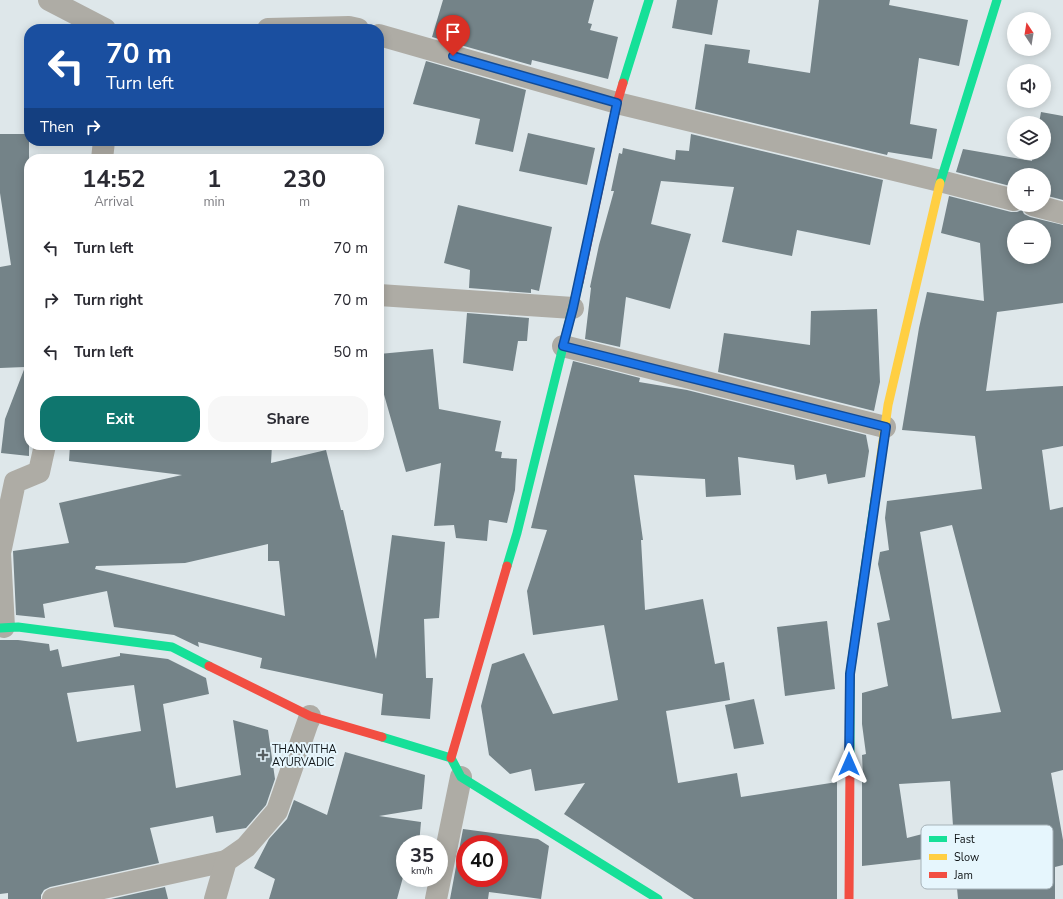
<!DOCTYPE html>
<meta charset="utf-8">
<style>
body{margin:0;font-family:"Nunito Sans",sans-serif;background:#f7f7f7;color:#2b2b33;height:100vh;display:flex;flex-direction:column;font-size:15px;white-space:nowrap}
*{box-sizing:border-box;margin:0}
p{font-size:13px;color:#7c7c81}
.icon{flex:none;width:22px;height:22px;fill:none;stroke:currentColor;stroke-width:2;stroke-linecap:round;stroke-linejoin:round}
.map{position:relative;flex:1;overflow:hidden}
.drawer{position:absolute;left:24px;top:154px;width:360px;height:296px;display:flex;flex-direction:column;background:#fff;border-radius:16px;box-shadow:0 2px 10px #0003}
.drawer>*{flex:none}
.hud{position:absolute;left:24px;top:24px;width:360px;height:122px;border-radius:16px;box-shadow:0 2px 10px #0003;background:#1a4fa0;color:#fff;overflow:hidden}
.needle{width:26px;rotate:348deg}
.tools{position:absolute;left:1007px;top:12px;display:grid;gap:8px}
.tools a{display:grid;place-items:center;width:44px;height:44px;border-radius:50%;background:#fff;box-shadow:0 2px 10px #0003;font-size:20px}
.speed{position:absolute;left:396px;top:835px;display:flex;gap:8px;font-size:20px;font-weight:700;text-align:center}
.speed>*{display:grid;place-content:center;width:52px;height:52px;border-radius:50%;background:#fff;box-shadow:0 2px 10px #0003;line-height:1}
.speed small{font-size:10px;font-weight:400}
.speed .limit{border:6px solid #d22;background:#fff;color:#111}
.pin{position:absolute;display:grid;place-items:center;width:34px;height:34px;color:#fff;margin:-41px -17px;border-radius:50% 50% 50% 0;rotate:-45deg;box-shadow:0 0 4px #0007}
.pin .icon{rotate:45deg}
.me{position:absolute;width:44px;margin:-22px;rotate:0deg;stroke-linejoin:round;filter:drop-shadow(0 0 3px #0008)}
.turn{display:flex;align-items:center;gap:14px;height:84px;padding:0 16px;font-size:18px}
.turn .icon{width:52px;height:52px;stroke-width:2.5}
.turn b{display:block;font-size:28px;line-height:34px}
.then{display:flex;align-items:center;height:38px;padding:0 16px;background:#0003;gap:8px;font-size:15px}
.eta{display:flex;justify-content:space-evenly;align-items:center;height:68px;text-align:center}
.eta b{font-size:24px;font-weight:700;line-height:28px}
.cta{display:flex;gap:8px;margin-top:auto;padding:8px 16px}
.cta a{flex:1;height:46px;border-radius:16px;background:#0f766e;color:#fff;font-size:16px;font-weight:700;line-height:46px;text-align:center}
.cta a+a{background:#f7f7f7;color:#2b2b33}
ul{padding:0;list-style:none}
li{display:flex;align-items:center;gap:12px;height:52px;padding:0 16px}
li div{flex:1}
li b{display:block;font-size:15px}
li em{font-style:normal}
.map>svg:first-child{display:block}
.building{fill:#748388;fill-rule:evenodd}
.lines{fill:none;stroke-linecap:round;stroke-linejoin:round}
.street{stroke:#aeaca5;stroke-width:22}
.fast{stroke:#16e098;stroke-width:9}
.slow{stroke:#ffcf43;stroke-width:9}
.jam{stroke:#f24e42;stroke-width:9}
.route-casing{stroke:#114b97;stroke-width:10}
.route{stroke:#1a73e8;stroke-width:7}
.poi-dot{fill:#575e60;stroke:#e6f6fd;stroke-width:1.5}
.labels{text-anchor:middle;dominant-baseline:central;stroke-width:4;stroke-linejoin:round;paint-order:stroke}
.poi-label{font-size:11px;fill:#0f1416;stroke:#e6f6fd;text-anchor:start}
.key{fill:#e6f6fd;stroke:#a6b2b8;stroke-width:1}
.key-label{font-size:11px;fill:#0f1416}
</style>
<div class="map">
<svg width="1063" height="899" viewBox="0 0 1063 899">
<rect width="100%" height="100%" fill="#dee7ea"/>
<g class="building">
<polygon points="443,0 594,0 588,23 592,24 590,30 618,37 608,79 532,60 531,65 432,37"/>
<polygon points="677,0 718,0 712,35 672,28"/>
<polygon points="819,0 890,0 889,5 968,20 959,66 919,58 910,124 937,129 932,159 888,152 887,155 695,109 705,44 750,50 748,63 810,73"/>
<polygon points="426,61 526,90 513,152 475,144 480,119 413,104"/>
<polygon points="1041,112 1063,116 1063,200 1044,195 1044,175 1014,175 1014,187 956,172 963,149 1032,161 1033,153 1044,153 1044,123 1039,123"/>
<polygon points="528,133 595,148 587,185 519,171"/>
<polygon points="0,134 29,134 29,456 1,453 5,419 25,367 0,368 0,267 11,265 0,193"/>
<polygon points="691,134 883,180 870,245 797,230 792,256 722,242 734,187 661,181 651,224 691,234 670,309 626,297 620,347 585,339 591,288 590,287 599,245 614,191 611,191 619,153 622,154 623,148 675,160 676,150 689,151"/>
<path d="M 949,196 L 1011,212 L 1017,212 L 1022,210 L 1024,214 L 1030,217 L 1063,225 L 1063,303 L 997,312 L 986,391 L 1063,386 L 1063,446 L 1042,450 L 1050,510 L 1063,507 L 1063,770 L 1051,773 L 1063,840 L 1063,865 L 1055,867 L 1055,899 L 958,899 L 954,855 L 925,862 L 924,859 L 862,866 L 862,778 L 863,778 L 862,755 L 866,754 L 862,724 L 862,693 L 888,686 L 877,623 L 890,620 L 878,564 L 880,552 L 889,550 L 885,518 L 887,501 L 982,489 L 975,436 L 902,430 L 919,328 L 927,292 L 984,301 L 980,243 L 941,233 ZM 1014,227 L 1044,227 L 1044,257 L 1014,257 ZM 952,525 L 1001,712 L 952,719 L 920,532 ZM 950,781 L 953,826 L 907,838 L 899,784 Z"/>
<polygon points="458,205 552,227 539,291 531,289 531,293 469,288 470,270 444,263"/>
<polygon points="877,309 880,382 874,411 718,372 724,333 810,345 811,311"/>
<polygon points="467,313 529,318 527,341 518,341 513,371 463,363"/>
<polygon points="433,349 439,409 501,421 495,451 502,452 501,458 517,459 515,490 507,523 489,520 487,541 456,538 454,525 434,526 441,463 406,472 379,377 379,354"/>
<polygon points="573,361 640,378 639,382 687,390 866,435 869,451 865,477 828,484 826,474 796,480 794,465 738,457 741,495 706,497 705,479 634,475 643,540 641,540 645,610 703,599 715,664 724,662 730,700 666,711 678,783 737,773 741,797 837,782 837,899 694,899 564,814 585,783 535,791 531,769 510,774 489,755 481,706 492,664 524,653 553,714 618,700 604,625 533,635 527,591 547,530 531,528"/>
<path d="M 70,445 L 272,445 L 271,463 L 326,450 L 341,510 L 343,510 L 376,659 L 392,535 L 445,542 L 439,618 L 424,619 L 426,678 L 433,678 L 430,719 L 381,715 L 383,694 L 260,668 L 262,658 L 198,642 L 199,647 L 174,635 L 114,627 L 107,591 L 43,604 L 45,618 L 16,615 L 13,551 L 69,543 L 59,503 L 182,475 L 69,461 ZM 268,544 L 268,561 L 279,561 L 285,616 L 95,569 L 96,566 L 185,563 Z"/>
<polygon points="827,621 835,689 785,696 777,627"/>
<path d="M 0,640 L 18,640 L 49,644 L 50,651 L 58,649 L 62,667 L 120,656 L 120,653 L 168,659 L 206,678 L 209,694 L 163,704 L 176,788 L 241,775 L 233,720 L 268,730 L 275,779 L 266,805 L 246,828 L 216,833 L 213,816 L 150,828 L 159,863 L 50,887 L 44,890 L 41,895 L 41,899 L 8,899 L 8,893 L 0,894 ZM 134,685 L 141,731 L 77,742 L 67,693 Z"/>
<polygon points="754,699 764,744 734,749 725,705"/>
<polygon points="345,752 425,775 422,809 379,816 421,822 419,844 405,844 405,870 397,899 269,899 275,879 254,868 269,839 287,819 294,800 327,815"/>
<path d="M 463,829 L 538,839 L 549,846 L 541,899 L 489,892 L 488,899 L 450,899 ZM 465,844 L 499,844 L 499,878 L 465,878 Z"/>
<polygon points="165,887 168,899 111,899"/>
</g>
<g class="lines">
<g class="street">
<polyline points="49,0 105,29"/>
<polyline points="268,29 349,27 358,29"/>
<polyline points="379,35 617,103 940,181 1014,200"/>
<polyline points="102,159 104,141"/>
<polyline points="1033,205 1063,213"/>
<polyline points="379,295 573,308"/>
<polyline points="563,346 885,427"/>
<polyline points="4,627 0,553 15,482 39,472 45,445"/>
<polyline points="53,899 226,861"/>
<polyline points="215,899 226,861 246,847 277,811 310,716 309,720"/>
<polyline points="436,899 461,777"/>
</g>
<g class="fast">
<polyline points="623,83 649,0"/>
<polyline points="940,183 997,0"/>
<polyline points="507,566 517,533 579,282"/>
<polyline points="0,628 18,627 172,647 209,666"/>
<polyline points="382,737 451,758 461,777 658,899"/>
<polyline points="850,764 850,674 875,499"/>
</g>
<polyline class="slow" points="875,499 888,405 940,183"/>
<g class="jam">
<polyline points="579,282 617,103 623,83"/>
<polyline points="209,666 310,716 382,737"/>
<polyline points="451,758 507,566"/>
<polyline points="849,899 850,764"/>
</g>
</g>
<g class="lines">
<g class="route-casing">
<polyline id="route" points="453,56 617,103 573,308 563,346 886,427 850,674 849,764"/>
</g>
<use href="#route" class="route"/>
</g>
<path class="poi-dot" d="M261 749h4v4h4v4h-4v4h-4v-4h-4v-4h4z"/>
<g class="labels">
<g class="poi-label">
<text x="272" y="749">THANVITHA<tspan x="272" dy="13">AYURVADIC</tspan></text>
</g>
</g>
<rect x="921" y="825" width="132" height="64" rx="6" class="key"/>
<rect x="929" y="836" width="18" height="6" fill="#16e098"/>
<rect x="929" y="854" width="18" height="6" fill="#ffcf43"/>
<rect x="929" y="872" width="18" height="6" fill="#f24e42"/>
<g class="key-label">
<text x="954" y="843">Fast</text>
<text x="954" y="861">Slow</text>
<text x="954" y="879">Jam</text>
</g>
</svg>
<div class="tools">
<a><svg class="needle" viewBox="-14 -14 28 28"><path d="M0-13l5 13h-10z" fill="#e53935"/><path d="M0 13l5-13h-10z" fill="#7c7c81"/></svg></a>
<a><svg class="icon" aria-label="sound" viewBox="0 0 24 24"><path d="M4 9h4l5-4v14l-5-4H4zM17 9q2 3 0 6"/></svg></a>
<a><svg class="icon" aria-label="layers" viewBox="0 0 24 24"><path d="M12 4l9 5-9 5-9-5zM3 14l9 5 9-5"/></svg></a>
<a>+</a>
<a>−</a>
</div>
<div class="speed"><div>35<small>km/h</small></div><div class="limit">40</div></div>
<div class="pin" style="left:453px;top:56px;background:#d93025"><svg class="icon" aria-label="arrive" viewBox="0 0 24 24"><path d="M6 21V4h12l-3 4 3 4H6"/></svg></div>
<svg class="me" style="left:849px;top:764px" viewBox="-20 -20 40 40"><path d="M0-17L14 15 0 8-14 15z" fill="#1a73e8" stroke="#fff" stroke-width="4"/></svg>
<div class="hud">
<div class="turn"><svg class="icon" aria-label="left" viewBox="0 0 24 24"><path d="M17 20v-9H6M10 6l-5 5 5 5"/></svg><div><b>70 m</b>Turn left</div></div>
<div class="then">Then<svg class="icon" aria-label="right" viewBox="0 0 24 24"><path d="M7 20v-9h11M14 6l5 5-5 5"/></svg></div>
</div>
<section class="drawer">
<div class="eta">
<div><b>14:52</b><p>Arrival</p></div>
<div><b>1</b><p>min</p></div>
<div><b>230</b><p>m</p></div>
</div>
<ul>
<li><svg class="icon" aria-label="left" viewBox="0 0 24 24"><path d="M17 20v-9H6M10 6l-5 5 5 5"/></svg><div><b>Turn left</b></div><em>70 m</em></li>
<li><svg class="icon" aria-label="right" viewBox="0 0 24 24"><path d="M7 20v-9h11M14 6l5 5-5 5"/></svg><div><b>Turn right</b></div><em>70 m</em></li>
<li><svg class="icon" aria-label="left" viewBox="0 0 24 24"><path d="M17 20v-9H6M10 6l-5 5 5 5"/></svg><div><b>Turn left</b></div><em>50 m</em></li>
</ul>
<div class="cta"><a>Exit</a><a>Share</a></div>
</section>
</div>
